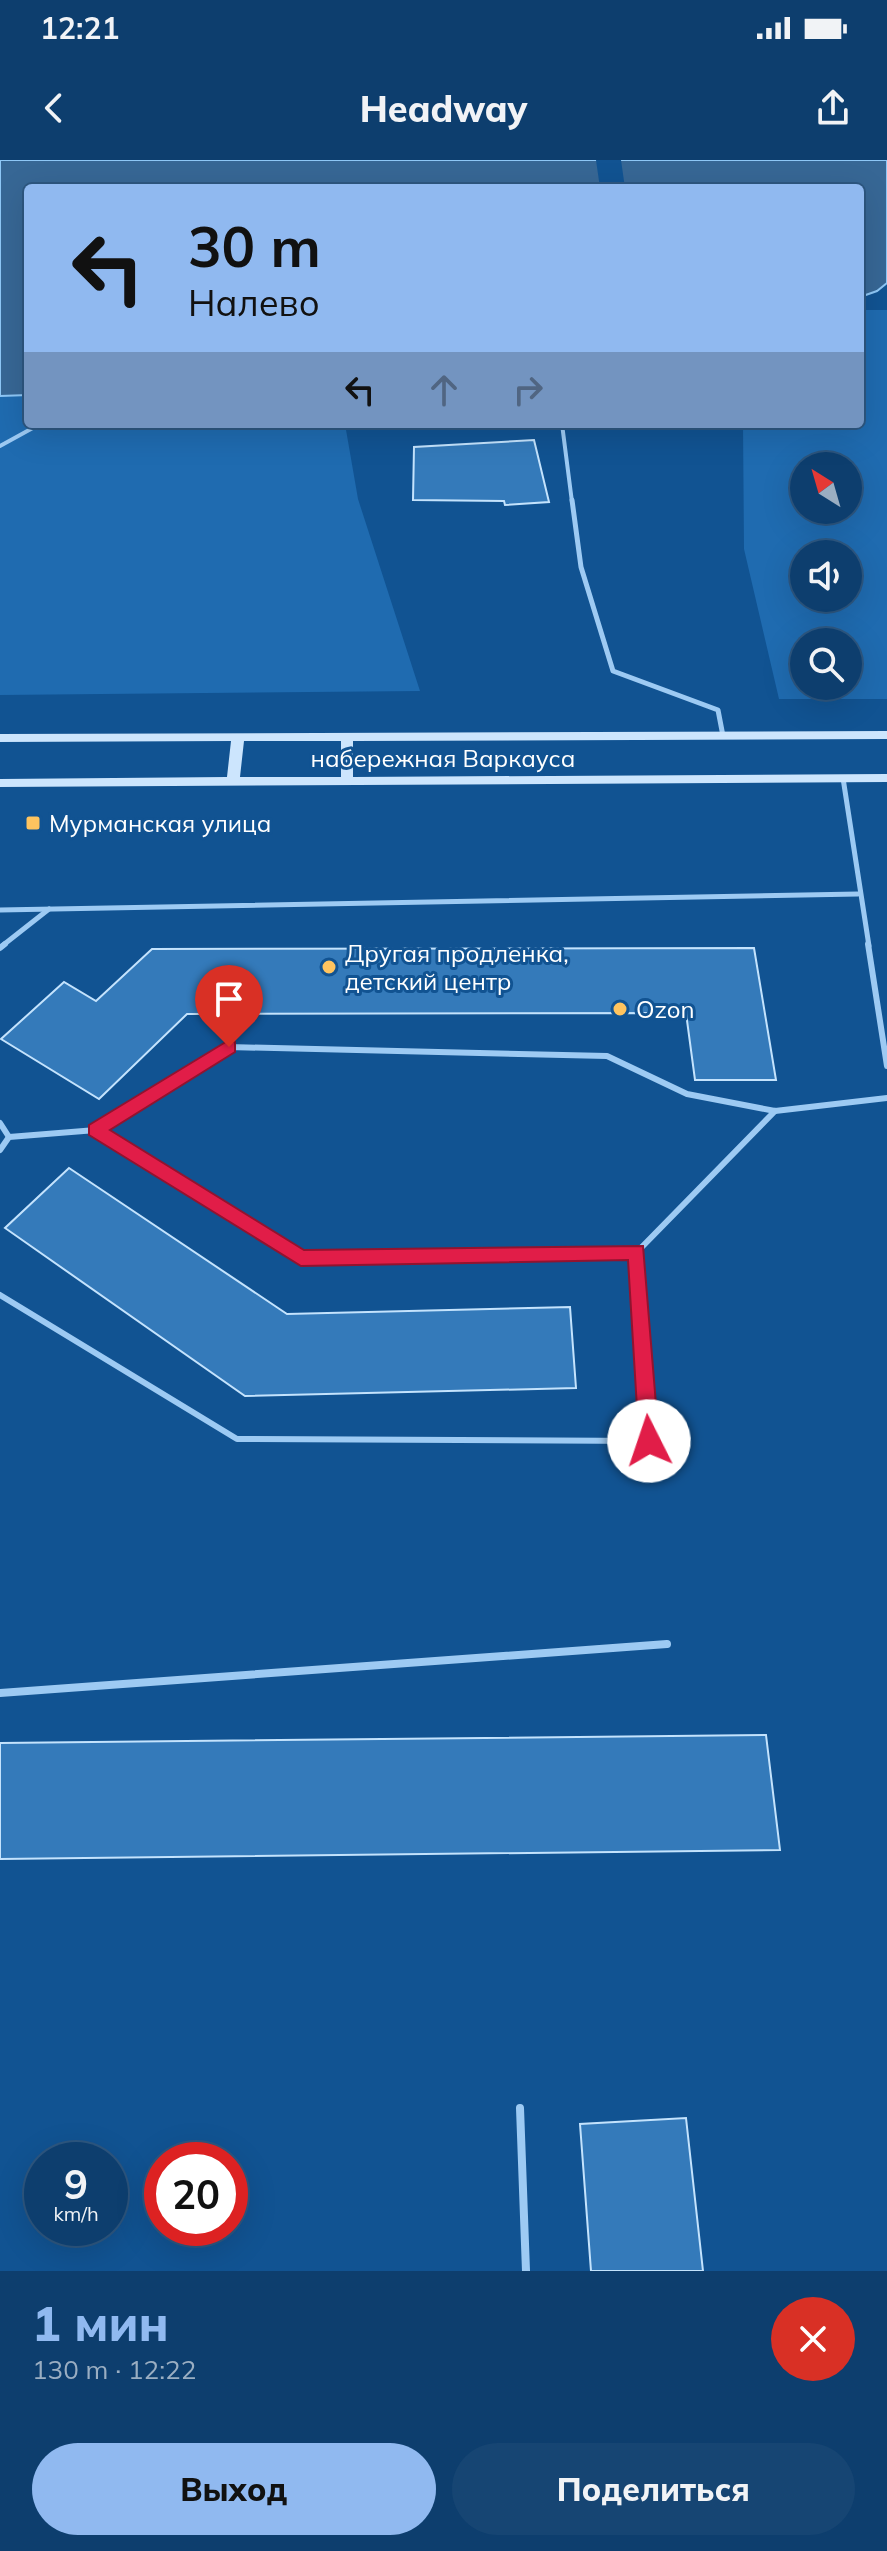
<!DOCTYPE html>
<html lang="ru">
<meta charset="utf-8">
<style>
body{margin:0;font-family:Mulish,sans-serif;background:#164573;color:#f1f3f6;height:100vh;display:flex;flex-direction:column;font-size:30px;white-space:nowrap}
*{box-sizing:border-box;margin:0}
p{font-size:26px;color:#9aaec2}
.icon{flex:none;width:44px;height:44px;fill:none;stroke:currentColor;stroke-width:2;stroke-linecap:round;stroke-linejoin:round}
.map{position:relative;height:2111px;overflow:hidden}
.drawer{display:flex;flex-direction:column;background:#0d3e6e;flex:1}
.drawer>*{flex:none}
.hud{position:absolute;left:24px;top:24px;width:840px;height:244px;border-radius:8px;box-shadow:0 8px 32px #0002,0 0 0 2px #2d5781;background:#90b9f0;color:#111;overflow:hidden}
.needle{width:52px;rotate:323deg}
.tools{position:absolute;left:790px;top:292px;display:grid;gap:16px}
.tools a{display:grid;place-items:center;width:72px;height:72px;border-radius:50%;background:#0d3e6e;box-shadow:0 8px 32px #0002,0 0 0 2px #2d5781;font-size:40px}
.speed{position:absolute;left:24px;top:1982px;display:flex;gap:16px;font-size:40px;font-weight:700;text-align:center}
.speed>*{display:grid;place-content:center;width:104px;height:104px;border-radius:50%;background:#0d3e6e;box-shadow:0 8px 32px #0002,0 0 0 2px #2d5781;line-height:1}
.speed small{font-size:20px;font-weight:400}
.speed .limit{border:12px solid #d22;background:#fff;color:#111}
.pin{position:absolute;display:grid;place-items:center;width:68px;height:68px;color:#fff;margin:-82px -34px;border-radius:50% 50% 50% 0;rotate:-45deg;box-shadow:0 0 8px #0007}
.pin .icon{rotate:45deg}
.me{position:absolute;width:88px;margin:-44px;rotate:356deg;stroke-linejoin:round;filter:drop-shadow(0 0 6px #0008)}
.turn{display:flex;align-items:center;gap:28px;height:168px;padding:0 32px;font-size:36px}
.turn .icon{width:104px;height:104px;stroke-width:2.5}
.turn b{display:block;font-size:56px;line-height:68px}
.lanes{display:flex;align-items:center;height:76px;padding:0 32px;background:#0003;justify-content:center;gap:40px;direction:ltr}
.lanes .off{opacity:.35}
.round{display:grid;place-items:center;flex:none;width:84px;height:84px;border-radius:42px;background:#164573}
.overview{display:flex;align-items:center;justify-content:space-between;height:136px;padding:0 32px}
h1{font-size:48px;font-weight:800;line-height:60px;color:#90b9f0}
.cta{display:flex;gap:16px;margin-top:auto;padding:16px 32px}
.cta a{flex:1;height:92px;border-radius:48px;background:#90b9f0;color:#111;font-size:32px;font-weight:800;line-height:92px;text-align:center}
.cta a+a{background:#164573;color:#f1f3f6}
.status{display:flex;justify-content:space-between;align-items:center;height:56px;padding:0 40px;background:#0d3e6e;direction:ltr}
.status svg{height:22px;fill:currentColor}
header{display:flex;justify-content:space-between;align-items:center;height:104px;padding:0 32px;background:#0d3e6e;font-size:36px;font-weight:800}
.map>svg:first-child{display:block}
.green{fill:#1f6bb0;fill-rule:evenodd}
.water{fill:#376795;stroke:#8ec7f6;stroke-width:2}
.pier{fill:#115392}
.building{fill:#347aba;stroke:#c4e3fd;stroke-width:2}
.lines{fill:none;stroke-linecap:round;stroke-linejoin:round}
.service-far3{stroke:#9dcaf3;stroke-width:4}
.service-far2{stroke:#9dcaf3;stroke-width:5}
.service-far1{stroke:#9dcaf3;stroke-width:6}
.service{stroke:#9dcaf3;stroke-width:8}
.secondary{fill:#cce5fd;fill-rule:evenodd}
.route{fill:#e11d48;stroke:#92132f;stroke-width:2}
.poi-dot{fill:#ffc45f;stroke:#115392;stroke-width:3}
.labels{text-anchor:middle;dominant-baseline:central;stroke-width:6;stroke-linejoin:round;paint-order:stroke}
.street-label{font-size:24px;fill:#fff;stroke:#115392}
.poi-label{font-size:24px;fill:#fff;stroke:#115392;text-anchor:start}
</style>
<div class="status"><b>12:21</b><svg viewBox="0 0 49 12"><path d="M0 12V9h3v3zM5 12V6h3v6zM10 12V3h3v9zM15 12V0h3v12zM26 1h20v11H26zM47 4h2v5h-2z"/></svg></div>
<header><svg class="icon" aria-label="back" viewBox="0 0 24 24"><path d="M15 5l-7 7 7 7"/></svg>Headway<svg class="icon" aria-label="share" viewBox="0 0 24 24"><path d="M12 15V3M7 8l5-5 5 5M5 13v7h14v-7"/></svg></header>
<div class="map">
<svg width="887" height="2111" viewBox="0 0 887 2111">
<rect width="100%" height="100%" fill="#115392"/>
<g class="green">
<path d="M 860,150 L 887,150 L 887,539 L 779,539 L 744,389 L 743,264 L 860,264 ZM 804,306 L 848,306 L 848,350 L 804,350 ZM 804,394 L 848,394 L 848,438 L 804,438 ZM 804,482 L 848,482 L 848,526 L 804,526 Z"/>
<polygon points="28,235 28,264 345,264 358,339 420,531 0,535 0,236"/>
</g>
<polygon class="water" points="0,0 887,0 887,123 877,131 860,137 860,28 28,28 28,235 0,236"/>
<polygon class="pier" points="596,0 621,0 625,28 600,28"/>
<g class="building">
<polygon points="534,280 549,342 505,345 504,341 413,340 414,287"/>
<polygon points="754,788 776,920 695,920 686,853 187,854 99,939 1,879 64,822 96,841 152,789"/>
<polygon points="69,1008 287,1154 570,1147 576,1228 245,1236 5,1068"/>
<polygon points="766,1575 780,1690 0,1699 0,1583"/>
<polygon points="686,1958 703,2111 591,2111 580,1964"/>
</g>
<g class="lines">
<g class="service-far3">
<polyline points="562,264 572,342"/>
<polyline points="0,286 40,264"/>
</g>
<g class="service-far2">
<polyline points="572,340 581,407 613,511 718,550 723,576"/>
<polyline points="843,618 869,786"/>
<polyline points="0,750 858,734"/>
<polyline points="2,786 49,749"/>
</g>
<g class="service-far1">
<polyline points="868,784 887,906"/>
<polyline points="0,788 5,784"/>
<polyline points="0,963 9,977"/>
<polyline points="96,970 301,1098 637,1092 775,951"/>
<polyline points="0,990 9,977 96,970 229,887 607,896 687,934 775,951 887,938"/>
<polyline points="0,1135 237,1279 649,1281 637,1092"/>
</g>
<g class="service">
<polyline points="0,1533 667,1484"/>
<polyline points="520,1948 526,2111"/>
</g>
<path class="secondary" d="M 887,571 L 887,579 L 353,581 L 353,617 L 887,614 L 887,622 L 0,627 L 0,619 L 227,617 L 231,581 L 0,582 L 0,574 ZM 244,581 L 341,581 L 341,617 L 240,617 Z"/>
</g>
<polygon class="route" points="229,880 235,882 235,892 110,970 304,1090 643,1086 659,1281 656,1288 642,1288 639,1281 628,1100 301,1106 89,975 89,965"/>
<g class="poi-dot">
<rect x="25" y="655" width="16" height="16" rx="4"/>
<circle cx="329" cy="807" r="8"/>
<circle cx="620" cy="849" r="8"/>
</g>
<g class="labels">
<g class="street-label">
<text x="443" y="598">набережная Варкауса</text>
</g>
<g class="poi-label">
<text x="49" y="663">Мурманская улица</text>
<text x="345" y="793">Другая продленка,<tspan x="345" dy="28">детский центр</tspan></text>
<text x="636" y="849">Ozon</text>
</g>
</g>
</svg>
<div class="tools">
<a><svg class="needle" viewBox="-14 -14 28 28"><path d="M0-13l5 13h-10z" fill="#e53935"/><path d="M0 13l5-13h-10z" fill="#9aaec2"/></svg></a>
<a><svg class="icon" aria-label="sound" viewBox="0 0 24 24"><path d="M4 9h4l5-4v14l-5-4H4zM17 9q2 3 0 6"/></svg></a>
<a><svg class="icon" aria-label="search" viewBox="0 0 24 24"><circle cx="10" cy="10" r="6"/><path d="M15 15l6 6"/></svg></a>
</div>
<div class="speed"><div>9<small>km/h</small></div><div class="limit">20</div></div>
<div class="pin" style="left:229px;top:887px;background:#d93025"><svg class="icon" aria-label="arrive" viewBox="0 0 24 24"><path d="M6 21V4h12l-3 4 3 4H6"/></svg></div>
<svg class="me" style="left:649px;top:1281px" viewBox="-20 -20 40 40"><circle r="19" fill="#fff"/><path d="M0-13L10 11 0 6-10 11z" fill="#e11d48"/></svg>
<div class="hud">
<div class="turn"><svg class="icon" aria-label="left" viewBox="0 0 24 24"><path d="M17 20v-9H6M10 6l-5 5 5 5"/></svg><div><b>30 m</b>Налево</div></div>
<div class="lanes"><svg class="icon" aria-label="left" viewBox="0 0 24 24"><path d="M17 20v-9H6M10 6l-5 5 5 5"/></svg><svg class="icon off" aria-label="ahead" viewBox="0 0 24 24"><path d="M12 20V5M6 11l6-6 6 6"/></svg><svg class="icon off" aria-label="right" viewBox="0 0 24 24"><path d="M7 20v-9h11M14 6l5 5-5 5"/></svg></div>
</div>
</div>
<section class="drawer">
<div class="overview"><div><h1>1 мин</h1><p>130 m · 12:22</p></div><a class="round" style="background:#d93025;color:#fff"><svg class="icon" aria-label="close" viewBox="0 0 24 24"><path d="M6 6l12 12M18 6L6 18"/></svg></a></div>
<div class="cta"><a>Выход</a><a>Поделиться</a></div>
</section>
